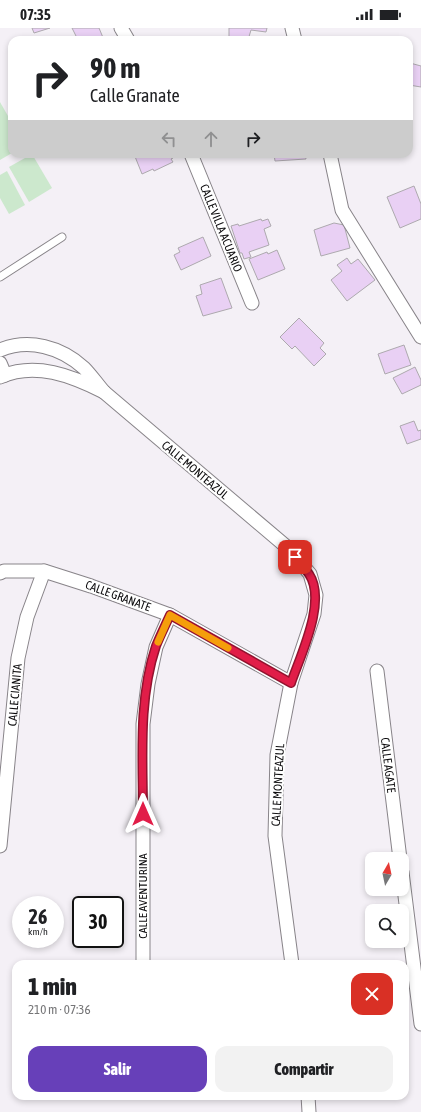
<!DOCTYPE html>
<html lang="es">
<meta charset="utf-8">
<style>
body{margin:0;font-family:"Asap Condensed",sans-serif;background:#f2f2f2;color:#202124;height:100vh;display:flex;flex-direction:column;font-size:15px;white-space:nowrap}
*{box-sizing:border-box;margin:0}
p{font-size:13px;color:#757577}
.icon{flex:none;width:22px;height:22px;fill:none;stroke:currentColor;stroke-width:2;stroke-linecap:round;stroke-linejoin:round}
.map{position:relative;flex:1;overflow:hidden}
.panel{position:absolute;left:12px;top:932px;width:397px;height:140px;display:flex;flex-direction:column;background:#fff;border-radius:12px;box-shadow:0 2px 6px #0003}
.panel>*{flex:none}
.guide{position:absolute;left:8px;top:8px;width:405px;height:122px;border-radius:12px;box-shadow:0 2px 6px #0003;background:#fff;color:#202124;overflow:hidden}
.needle{width:26px;rotate:9deg}
.controls{position:absolute;left:365px;top:824px;display:grid;gap:8px}
.controls a{display:grid;place-items:center;width:44px;height:44px;border-radius:8px;background:#fff;box-shadow:0 2px 6px #0003;font-size:20px}
.speed{position:absolute;left:12px;top:868px;display:flex;gap:8px;font-size:20px;font-weight:700;text-align:center}
.speed>*{display:grid;place-content:center;width:52px;height:52px;border-radius:50%;background:#fff;box-shadow:0 2px 6px #0003;line-height:1}
.speed small{font-size:10px;font-weight:400}
.speed .limit{border:2px solid #111;border-radius:6px;background:#fff;color:#111}
.pin{position:absolute;display:grid;place-items:center;width:34px;height:34px;color:#fff;margin:-17px;border-radius:8px;box-shadow:0 2px 6px #0006}
.me{position:absolute;width:44px;margin:-22px;rotate:0deg;stroke-linejoin:round;filter:drop-shadow(0 0 3px #0008)}
.turn{display:flex;align-items:center;gap:14px;height:84px;padding:0 16px;font-size:18px}
.turn .icon{width:52px;height:52px;stroke-width:2.5}
.turn b{display:block;font-size:28px;line-height:34px}
.lanes{display:flex;align-items:center;height:38px;padding:0 16px;background:#0003;justify-content:center;gap:20px;direction:ltr}
.lanes .off{opacity:.35}
.round{display:grid;place-items:center;flex:none;width:42px;height:42px;border-radius:12px;background:#f2f2f2}
.summary{display:flex;align-items:center;justify-content:space-between;height:68px;padding:0 16px}
h1{font-size:24px;font-weight:800;line-height:30px}
.primary-button{display:flex;gap:8px;margin-top:auto;padding:8px 16px}
.primary-button a{flex:1;height:46px;border-radius:12px;background:#6740b9;color:#fff;font-size:16px;font-weight:800;line-height:46px;text-align:center}
.primary-button a+a{background:#f2f2f2;color:#202124}
.status{display:flex;justify-content:space-between;align-items:center;height:28px;padding:0 20px;background:#fff;direction:ltr}
.status svg{height:11px;fill:currentColor}
.map>svg:first-child{display:block}
.green{fill:#cce8cd}
.building{fill:#e9d0f4;stroke:#ada9ae}
.lines{fill:none;stroke-linecap:round;stroke-linejoin:round}
.service-casing{stroke:#888489;stroke-width:9}
.minor-casing{stroke:#888489;stroke-width:15}
.service{stroke:#fff;stroke-width:7}
.minor{stroke:#fff;stroke-width:13}
.route-casing{stroke:#92132f;stroke-width:10}
.route{stroke:#e11d48;stroke-width:7}
.slow{stroke:#f59e0b;stroke-width:7}
.labels{text-anchor:middle;dominant-baseline:central;stroke-width:4;stroke-linejoin:round;paint-order:stroke}
.street-label{font-size:12px;fill:#0c0b0d;stroke:#fff}
</style>
<div class="status"><b>07:35</b><svg viewBox="0 0 49 12"><path d="M0 12V9h3v3zM5 12V6h3v6zM10 12V3h3v9zM15 12V0h3v12zM26 1h20v11H26zM47 4h2v5h-2z"/></svg></div>
<div class="map">
<svg width="421" height="1084" viewBox="0 0 421 1084">
<rect width="100%" height="100%" fill="#f4f0f6"/>
<g class="green">
<polygon points="0,74 12,95 12,125 0,132"/>
<polygon points="32,126 52,160 29,174 9,139"/>
<polygon points="7,143 25,177 9,186 0,170 0,147"/>
</g>
<g class="building">
<polygon points="32,0 50,0 34,5"/>
<polygon points="72,0 99,0 104,12 78,12"/>
<polygon points="229,0 267,0 266,4 251,2 248,12 229,12"/>
<polygon points="410,35 421,38 421,59 409,57"/>
<polygon points="134,126 171,126 173,130 171,131 173,134 154,143 153,141 142,146"/>
<polygon points="274,126 305,126 306,131 275,133"/>
<polygon points="414,158 421,176 421,191 400,200 387,169"/>
<polygon points="261,191 262,193 268,191 271,198 264,201 269,217 249,224 251,229 244,231 242,225 240,225 231,198 238,196 239,198"/>
<polygon points="334,195 344,197 350,220 321,228 314,202"/>
<polygon points="203,209 211,228 181,242 174,227 180,224 178,220"/>
<polygon points="277,222 285,241 258,252 249,231 267,224 268,226"/>
<polygon points="347,230 351,236 358,231 375,252 347,273 331,252 342,243 337,237"/>
<polygon points="221,250 232,280 203,288 196,268 202,266 200,257"/>
<polygon points="299,290 324,315 320,320 326,326 314,338 295,318 292,321 280,309"/>
<polygon points="404,317 411,337 385,346 378,326"/>
<polygon points="415,339 421,352 421,357 402,366 393,350"/>
<polygon points="414,393 418,403 421,402 421,411 407,416 400,398"/>
</g>
<g class="lines">
<g class="service-casing">
<polyline id="service" points="0,249 62,209"/>
</g>
<g class="minor-casing">
<g id="minor">
<polyline points="121,0 128,12"/>
<polyline points="292,0 295,12"/>
<polyline points="191,126 252,275"/>
<polyline points="330,126 342,182 421,309"/>
<path d="M 0,322 C 29,310 61,319 84,340 C 91,347 97,356 104,364 C 72,348 35,333 0,349"/>
<polyline points="0,335 5,347"/>
<polyline points="104,364 288,520 310,546 316,567 314,586 291,655 277,727 275,808 292,936"/>
<polyline points="0,545 4,543 44,543 91,558 170,587 291,655"/>
<polyline points="377,643 400,831"/>
<polyline points="0,818 18,630 27,589 44,543"/>
<polyline points="402,844 421,996"/>
<polyline points="143,936 143,696 148,656 156,619 170,587"/>
<polyline points="308,1068 309,1084"/>
</g>
</g>
<use href="#service" class="service"/>
<use href="#minor" class="minor"/>
</g>
<g class="lines">
<g class="route-casing">
<path id="route" d="M 143,786 C 143,730 138,672 156,618 C 160,608 165,598 170,587 L 291,655 C 301,626 327,573 309,546 C 305,540 300,534 295,529"/>
</g>
<use href="#route" class="route"/>
<polyline class="slow" points="158,614 170,587 228,620"/>
</g>
<g class="labels">
<g class="street-label">
<text transform="translate(221 200) rotate(68)">CALLE VILLA ACUARIO</text>
<text transform="translate(195 442) rotate(40)">CALLE MONTEAZUL</text>
<text transform="translate(118 568) rotate(20)">CALLE GRANATE</text>
<text transform="translate(15 667) rotate(-85)">CALLE CIANITA</text>
<text transform="translate(388 737) rotate(83)">CALLE AGATE</text>
<text transform="translate(278 757) rotate(-87)">CALLE MONTEAZUL</text>
<text transform="translate(143 868) rotate(-90)">CALLE AVENTURINA</text>
</g>
</g>
</svg>
<div class="controls">
<a><svg class="needle" viewBox="-14 -14 28 28"><path d="M0-13l5 13h-10z" fill="#e53935"/><path d="M0 13l5-13h-10z" fill="#757577"/></svg></a>
<a><svg class="icon" aria-label="search" viewBox="0 0 24 24"><circle cx="10" cy="10" r="6"/><path d="M15 15l6 6"/></svg></a>
</div>
<div class="speed"><div>26<small>km/h</small></div><div class="limit">30</div></div>
<div class="pin" style="left:295px;top:529px;background:#d93025"><svg class="icon" aria-label="arrive" viewBox="0 0 24 24"><path d="M6 21V4h12l-3 4 3 4H6"/></svg></div>
<svg class="me" style="left:143px;top:786px" viewBox="-20 -20 40 40"><path d="M0-17L14 15 0 8-14 15z" fill="#e11d48" stroke="#fff" stroke-width="4"/></svg>
<div class="guide">
<div class="turn"><svg class="icon" aria-label="right" viewBox="0 0 24 24"><path d="M7 20v-9h11M14 6l5 5-5 5"/></svg><div><b>90 m</b>Calle Granate</div></div>
<div class="lanes"><svg class="icon off" aria-label="left" viewBox="0 0 24 24"><path d="M17 20v-9H6M10 6l-5 5 5 5"/></svg><svg class="icon off" aria-label="ahead" viewBox="0 0 24 24"><path d="M12 20V5M6 11l6-6 6 6"/></svg><svg class="icon" aria-label="right" viewBox="0 0 24 24"><path d="M7 20v-9h11M14 6l5 5-5 5"/></svg></div>
</div>
<section class="panel">
<div class="summary"><div><h1>1 min</h1><p>210 m · 07:36</p></div><a class="round" style="background:#d93025;color:#fff"><svg class="icon" aria-label="close" viewBox="0 0 24 24"><path d="M6 6l12 12M18 6L6 18"/></svg></a></div>
<div class="primary-button"><a>Salir</a><a>Compartir</a></div>
</section>
</div>
